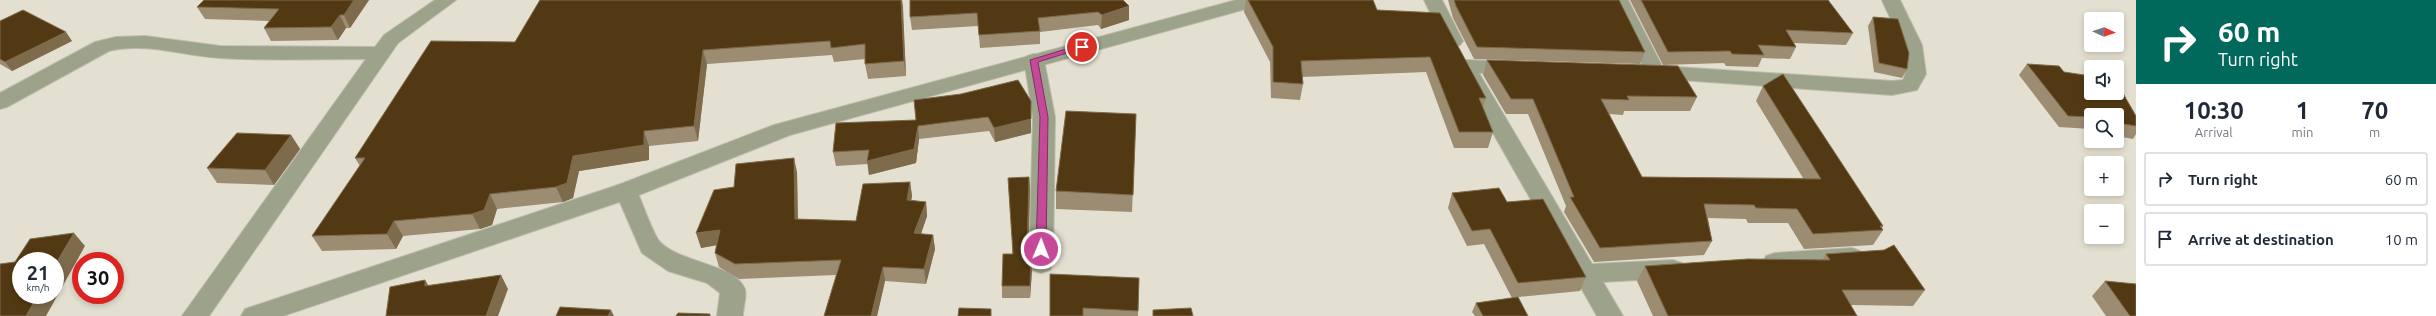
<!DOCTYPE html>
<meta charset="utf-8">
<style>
body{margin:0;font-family:Ubuntu,sans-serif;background:#f2f2f3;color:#1f2937;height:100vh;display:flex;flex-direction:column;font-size:15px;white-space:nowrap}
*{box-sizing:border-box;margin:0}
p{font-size:13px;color:#747a83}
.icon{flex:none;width:22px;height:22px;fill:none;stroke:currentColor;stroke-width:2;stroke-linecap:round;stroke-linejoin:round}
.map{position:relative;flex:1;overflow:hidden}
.panel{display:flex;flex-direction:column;background:#fff;width:300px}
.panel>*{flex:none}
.banner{background:#00695c;color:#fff;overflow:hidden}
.needle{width:26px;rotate:93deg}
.fabs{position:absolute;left:2084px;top:12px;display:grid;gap:8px}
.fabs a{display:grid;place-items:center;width:40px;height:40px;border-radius:4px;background:#fff;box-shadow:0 2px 6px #0003;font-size:20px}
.speed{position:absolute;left:12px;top:252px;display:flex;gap:8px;font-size:20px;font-weight:700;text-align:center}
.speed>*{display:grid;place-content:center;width:52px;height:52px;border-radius:50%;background:#fff;box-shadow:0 2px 6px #0003;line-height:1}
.speed small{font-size:10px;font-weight:400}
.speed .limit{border:6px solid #d22;background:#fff;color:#111}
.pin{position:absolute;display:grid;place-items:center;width:34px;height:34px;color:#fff;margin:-17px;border:2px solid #fff;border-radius:50%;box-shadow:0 1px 4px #0007}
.me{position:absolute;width:44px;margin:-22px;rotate:1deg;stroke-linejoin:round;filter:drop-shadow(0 0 3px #0008)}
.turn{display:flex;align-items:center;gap:14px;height:84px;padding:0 16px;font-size:18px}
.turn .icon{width:52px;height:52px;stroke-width:2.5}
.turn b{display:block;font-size:28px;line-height:34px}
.eta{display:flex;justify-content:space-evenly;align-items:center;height:68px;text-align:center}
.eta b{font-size:24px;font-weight:700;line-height:28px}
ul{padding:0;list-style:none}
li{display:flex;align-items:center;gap:12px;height:54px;margin:0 8px 6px;padding:0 8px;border:2px solid #e0e1e3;border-radius:4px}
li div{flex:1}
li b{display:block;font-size:15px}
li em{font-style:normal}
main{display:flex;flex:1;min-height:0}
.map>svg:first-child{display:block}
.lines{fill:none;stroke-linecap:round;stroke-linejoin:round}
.minor-casing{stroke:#bebbae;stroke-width:2}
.tertiary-casing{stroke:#bebbae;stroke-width:2}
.minor{fill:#9da38a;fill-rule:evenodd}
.tertiary{fill:#9da38a;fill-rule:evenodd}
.wall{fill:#9b8c72}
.shaded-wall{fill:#7e6b4c}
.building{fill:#533913;stroke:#7e6b4c}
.route{fill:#c54999;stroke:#802f63}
</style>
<main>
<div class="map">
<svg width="2136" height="316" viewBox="0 0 2136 316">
<rect width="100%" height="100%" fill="#e3e0d1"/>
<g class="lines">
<g class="minor-casing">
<g id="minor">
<path d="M 435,0 L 456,0 L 398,43 L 209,316 L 182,316 L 366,59 C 318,59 269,61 220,58 C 183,56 146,42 109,51 L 7,107 L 0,109 L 0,93 L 95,42 L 116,37 L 145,36 L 220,46 L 375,47 L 384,35 Z"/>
<polygon points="1424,0 1442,0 1463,41 1460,45 1453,47 1446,45"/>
<path d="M 1610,0 L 1628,0 L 1662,66 L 1892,81 L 1903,80 C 1914,60 1890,19 1882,0 L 1900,0 L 1922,45 L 1926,74 L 1917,90 L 1892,95 L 1652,78 L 1645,77 L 1642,72 L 1644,69 Z"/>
<polygon points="1034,54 1041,56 1044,60 1055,117 1053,264 1050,270 1041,273 1032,270 1029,264 1033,117 1024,60 1027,56"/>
<polygon points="1466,60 1516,62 1523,64 1526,68 1523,72 1516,74 1479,73 1592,264 1673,260 1682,263 1685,269 1682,275 1673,278 1603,282 1623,316 1597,316 1460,75 1462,71 1456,66 1459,62"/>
<path d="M 626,183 L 634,185 L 637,191 C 642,202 653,234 660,242 C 680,263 735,264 745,289 C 747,296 743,308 743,316 L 717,316 L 720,293 L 707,283 L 668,271 L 642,253 L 615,191 L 618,185 Z"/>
<polygon points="1852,248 1860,251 1864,257 1860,263 1852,266 1775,271 1766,268 1763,262 1766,256 1775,253"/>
</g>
</g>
<g class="tertiary-casing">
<polygon id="tertiary" points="1236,0 1266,0 1264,4 790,135 634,197 283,316 241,316 245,309 618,185 774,125"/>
</g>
<use href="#minor" class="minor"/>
<use href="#tertiary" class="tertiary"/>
</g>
<g class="wall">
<polygon points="369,0 350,28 346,28 338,40 271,41 264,28 269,21 205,19 197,7"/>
<polygon points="540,0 902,0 906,76 868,79 865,64 865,59 834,62 832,55 707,64 698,141 649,146 649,160 579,171 573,198 563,202 497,209 492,225 480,229 403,236 396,249 322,251 312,236 360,166 355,158 515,42"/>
<polygon points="1123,0 1129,20 1101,29 1098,25 1040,32 1040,44 980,48 978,26 912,30 910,17"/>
<polygon points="1246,0 1373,0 1377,10 1486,98 1483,107 1493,132 1488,148 1454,148 1426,72 1302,77 1303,84 1300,100 1271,98 1270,62 1244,12"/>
<polygon points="1448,0 1619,0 1645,52 1640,64 1474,59 1453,18"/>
<polygon points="1630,0 1828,0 1853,33 1846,45 1794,43 1796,47 1790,59 1762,58 1758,67 1726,66 1724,63 1663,65"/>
<polygon points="1873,17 1907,69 1902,78 1874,72 1868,26"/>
<polygon points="0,21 72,41 12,71 0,64"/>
<polygon points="1487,60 1697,97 1690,111 1624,111 1623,115 1609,114 1642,177 1803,178 1756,101 1763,86 1883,226 1882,228 1883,230 1873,245 1804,249 1788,223 1748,223 1746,219 1708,218 1712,241 1704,255 1594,262 1564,212 1566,206 1528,114 1506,114 1483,75"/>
<polygon points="2027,64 2064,72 2136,116 2136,134 2133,139 2117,136 2117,115 2091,115 2091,129 2059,127 2019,75"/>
<polygon points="1031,101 1031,133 995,142 989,131 919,139 916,163 869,175 868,164 836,166 833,152 916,120"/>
<polygon points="1136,114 1132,212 1056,209 1056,191"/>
<polygon points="291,135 300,149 274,185 217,183 207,168"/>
<polygon points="797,172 798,219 856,221 910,182 912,196 911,200 926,202 927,216 921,234 933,235 935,249 926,284 885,281 877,316 824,316 836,275 739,279 719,267 715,253 716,245 701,248 734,187"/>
<polygon points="1029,177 1030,189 1028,253 1032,271 1030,298 1002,298 1002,286 1012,254"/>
<polygon points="1452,193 1507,202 1586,277 1580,291 1518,297 1528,316 1475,316 1472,312 1476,303 1512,298 1484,244 1467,246 1448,208"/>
<polygon points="1826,254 1925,290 1913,306 1851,305 1857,316 1653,316 1637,281 1645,266 1822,260"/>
<polygon points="1139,278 1138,316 1050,316"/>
<polygon points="2105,281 2136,316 2106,316 2092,296"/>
</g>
<g class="shaded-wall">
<polygon points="354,0 369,0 350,28 344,15"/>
<polygon points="901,0 902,0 903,7 906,76 904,61"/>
<polygon points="1129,6 1129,20 1101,29 1102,15"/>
<polygon points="340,15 346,28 338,40 331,27"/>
<polygon points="66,32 72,41 12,71 5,62"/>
<polygon points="703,50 707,64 698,141 694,126"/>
<polygon points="1031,101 1031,133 995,142 994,128"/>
<polygon points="918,126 919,139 916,163 869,175 867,161"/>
<polygon points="644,131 649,146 649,160 579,171 573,198 563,202 556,187 573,156"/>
<polygon points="291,135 300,149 274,185 265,170"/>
<polygon points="794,158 797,172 798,234 795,219"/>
<polygon points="1029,177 1030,189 1028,264 1027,252"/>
<polygon points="910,182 912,196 909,214 907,200"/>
<polygon points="490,194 497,209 492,225 480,229 472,214"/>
<polygon points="926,202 927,216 916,248 914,233"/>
<polygon points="394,221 403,236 396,249 387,234"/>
<polygon points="720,230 724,244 701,248 696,233"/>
<polygon points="74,233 85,246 46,316 26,316 38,295 55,295 55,265"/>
<polygon points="933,235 935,249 926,284 924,269"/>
<polygon points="1031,259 1032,271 1030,298 1030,286"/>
<polygon points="883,267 885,281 877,316 871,316"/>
<polygon points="501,275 508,289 498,316 486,316"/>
<polygon points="425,280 433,293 425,286"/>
<polygon points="611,310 614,316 608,316"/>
</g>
<g class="building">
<polygon points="204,0 354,0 344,15 340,15 331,27 264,28 279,9 197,7"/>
<polygon points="540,0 901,0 904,61 865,64 865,44 831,48 830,41 703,50 694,126 644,131 644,145 573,156 567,183 556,187 490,194 484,210 472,214 394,221 387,234 312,236 365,158 355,158 431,41 515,42"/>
<polygon points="910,0 1123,0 1129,6 1102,15 1098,12 1038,18 1040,31 979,35 977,13 910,17"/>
<polygon points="1248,0 1373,0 1377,10 1440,13 1486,98 1479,98 1493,132 1459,132 1430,57 1301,61 1303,84 1273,82 1273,47"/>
<polygon points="1454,0 1619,0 1645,52 1477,47 1456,6"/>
<polygon points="1641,0 1828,0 1853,33 1786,30 1796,47 1758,45 1764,55 1732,54 1730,51 1668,52"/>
<polygon points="23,10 66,32 5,62 0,59 0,21"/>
<polygon points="1873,17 1898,19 1909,53 1907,69 1879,63"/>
<polygon points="1487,60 1678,66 1697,97 1627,96 1629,100 1601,99 1642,177 1821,179 1763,86 1783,74 1883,226 1880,226 1883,230 1813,234 1797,209 1756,208 1754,205 1704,204 1712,241 1600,248 1570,197 1574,197 1533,99 1511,99"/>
<polygon points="2027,64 2059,66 2064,72 2091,76 2091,93 2117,93 2117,83 2136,116 2136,126 2117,123 2117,115 2091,115 2091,117 2068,116"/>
<polygon points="1018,80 1031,101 1031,119 994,128 988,117 918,126 914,149 867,161 869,150 833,152 836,123 916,120 914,100 961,94"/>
<polygon points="1066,111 1136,114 1133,195 1056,191"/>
<polygon points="237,133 291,135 265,170 207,168"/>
<polygon points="794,158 795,219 856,221 863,184 910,182 907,200 926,202 914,233 933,235 924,269 883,267 871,316 824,316 841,260 735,264 715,253 720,230 696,233 714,190 734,187 736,164"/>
<polygon points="1029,177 1027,252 1031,259 1030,286 1002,286 1003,254 1013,254 1008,178"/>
<polygon points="1499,188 1507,202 1543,199 1586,277 1518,283 1490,229 1472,231 1452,193"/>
<polygon points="74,233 55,265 55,261 21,261 21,295 38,295 26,316 0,316 0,264 15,262 30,239"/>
<polygon points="1894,245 1925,290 1842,290 1857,316 1668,316 1645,266 1748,259 1830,260 1826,254 1884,250"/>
<polygon points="1050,274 1139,278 1138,311 1083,308 1083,316 1050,316"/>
<polygon points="501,275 486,316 386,316 390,287 425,280 425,286"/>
<polygon points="2105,281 2136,284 2136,316 2130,316"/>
<polygon points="1518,297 1528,316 1483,316 1476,303"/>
<polygon points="560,307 611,310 608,316 556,316"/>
<polygon points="959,308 991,309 991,316 958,316"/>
<polygon points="1191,308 1193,316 1153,316 1153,310"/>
<polygon points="678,313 710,314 710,316 676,316"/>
</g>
<polygon class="route" points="1079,45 1086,47 1038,62 1048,117 1046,249 1041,253 1036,249 1040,117 1030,60"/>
</svg>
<div class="fabs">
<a><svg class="needle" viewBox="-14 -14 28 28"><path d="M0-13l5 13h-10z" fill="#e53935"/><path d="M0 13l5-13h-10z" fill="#747a83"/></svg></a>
<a><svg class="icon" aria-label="sound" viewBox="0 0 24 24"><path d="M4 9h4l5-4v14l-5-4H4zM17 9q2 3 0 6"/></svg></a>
<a><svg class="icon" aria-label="search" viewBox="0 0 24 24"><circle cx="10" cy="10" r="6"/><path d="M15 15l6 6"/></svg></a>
<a>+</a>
<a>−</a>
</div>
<div class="speed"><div>21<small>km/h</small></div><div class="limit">30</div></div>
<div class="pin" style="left:1082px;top:47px;background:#d93025"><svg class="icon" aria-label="arrive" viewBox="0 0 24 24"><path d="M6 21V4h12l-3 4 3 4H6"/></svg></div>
<svg class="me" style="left:1041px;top:249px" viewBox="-20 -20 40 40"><circle r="17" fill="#c54999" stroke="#fff" stroke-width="3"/><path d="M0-11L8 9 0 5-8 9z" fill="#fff"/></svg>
</div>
<section class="panel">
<div class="banner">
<div class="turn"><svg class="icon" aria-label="right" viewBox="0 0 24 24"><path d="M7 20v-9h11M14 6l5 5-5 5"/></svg><div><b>60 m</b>Turn right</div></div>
</div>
<div class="eta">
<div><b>10:30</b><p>Arrival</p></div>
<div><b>1</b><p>min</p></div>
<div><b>70</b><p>m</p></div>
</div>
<ul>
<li><svg class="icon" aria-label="right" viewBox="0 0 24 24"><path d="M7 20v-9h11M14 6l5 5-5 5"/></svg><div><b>Turn right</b></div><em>60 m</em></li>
<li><svg class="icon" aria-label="arrive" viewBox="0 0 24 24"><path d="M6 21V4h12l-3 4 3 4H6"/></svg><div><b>Arrive at destination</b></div><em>10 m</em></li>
</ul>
</section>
</main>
